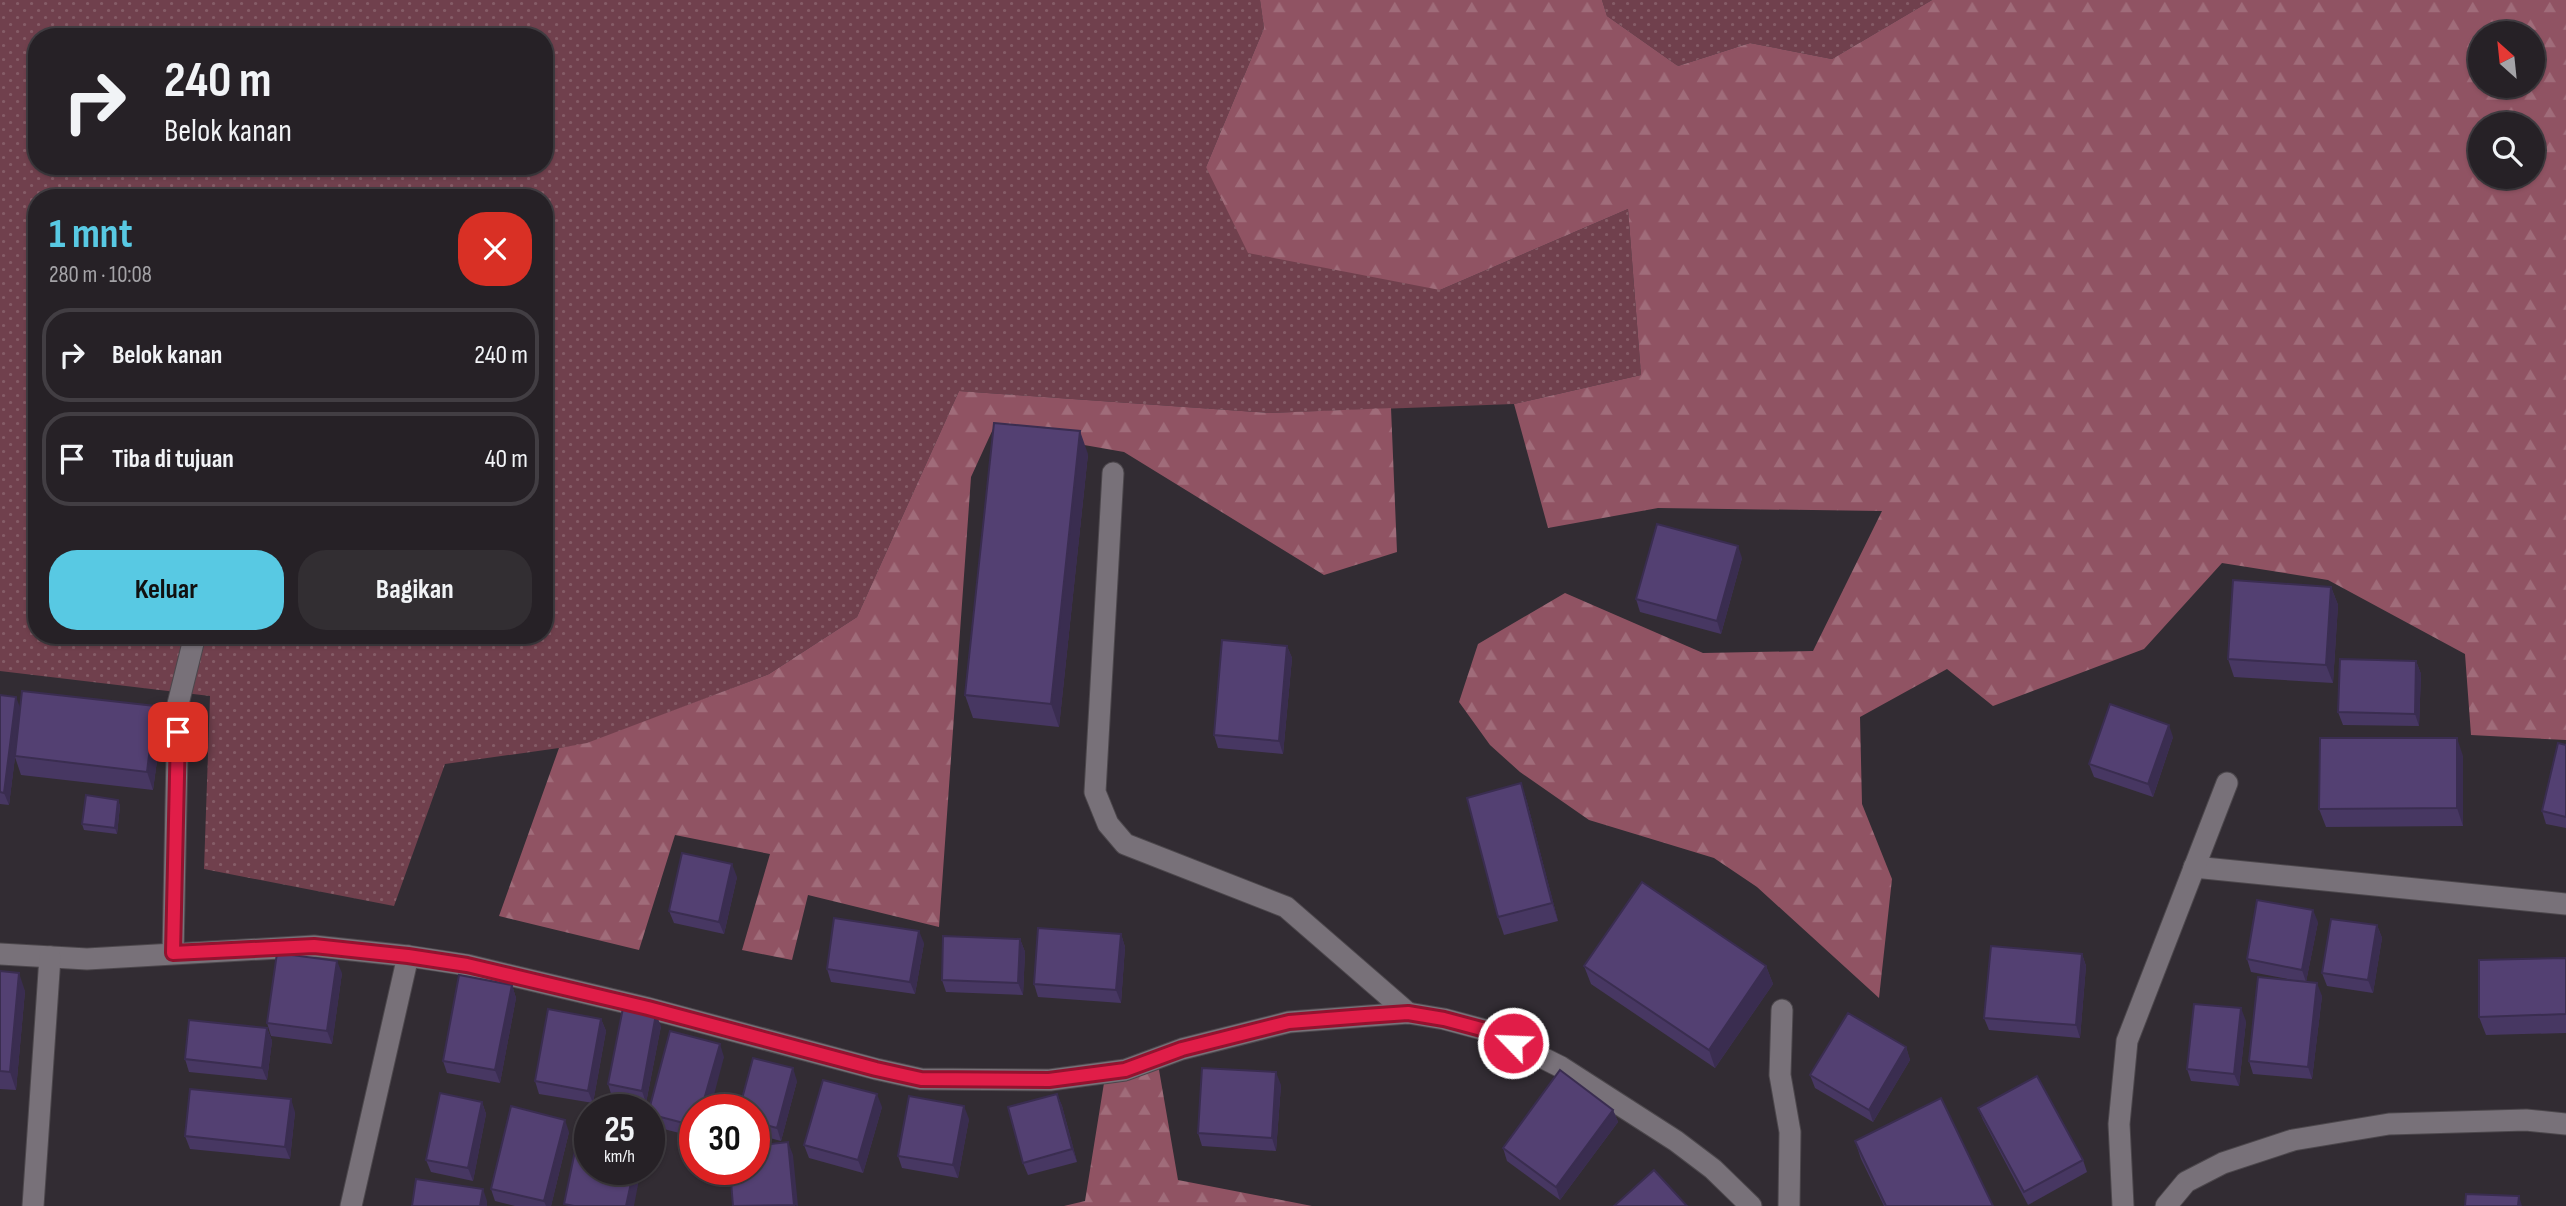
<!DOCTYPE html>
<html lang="id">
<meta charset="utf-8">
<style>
body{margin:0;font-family:"Sofia Sans Condensed",sans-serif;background:#322e32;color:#f1f3f6;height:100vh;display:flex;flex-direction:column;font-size:26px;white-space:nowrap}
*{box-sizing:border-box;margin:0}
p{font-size:23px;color:#a4a3a7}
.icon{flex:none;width:38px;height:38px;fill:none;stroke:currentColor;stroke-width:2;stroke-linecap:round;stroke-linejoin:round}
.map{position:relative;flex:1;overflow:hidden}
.side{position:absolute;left:28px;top:189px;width:525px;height:455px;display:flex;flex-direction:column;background:#262126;border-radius:28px;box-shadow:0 2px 5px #0004,0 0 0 2px #423e43}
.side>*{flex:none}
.hud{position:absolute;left:28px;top:28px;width:525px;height:147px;border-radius:28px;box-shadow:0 2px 5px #0004,0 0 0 2px #423e43;background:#262126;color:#f1f3f6;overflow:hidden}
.needle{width:46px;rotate:333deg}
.tools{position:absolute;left:2468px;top:21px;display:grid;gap:14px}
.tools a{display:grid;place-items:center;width:77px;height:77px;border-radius:50%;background:#262126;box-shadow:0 2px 5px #0004,0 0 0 2px #423e43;font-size:35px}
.speed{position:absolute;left:574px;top:1094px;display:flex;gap:14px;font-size:35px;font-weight:700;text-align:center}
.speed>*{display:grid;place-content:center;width:91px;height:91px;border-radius:50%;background:#262126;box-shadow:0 2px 5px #0004,0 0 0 2px #423e43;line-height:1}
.speed small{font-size:18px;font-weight:400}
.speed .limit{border:10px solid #d22;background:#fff;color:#111}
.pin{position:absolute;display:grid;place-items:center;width:60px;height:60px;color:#fff;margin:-30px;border-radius:14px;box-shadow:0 4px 10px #0006}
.me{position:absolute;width:77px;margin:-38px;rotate:294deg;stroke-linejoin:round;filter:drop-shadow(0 0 5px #0008)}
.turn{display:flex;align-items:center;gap:24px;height:147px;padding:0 21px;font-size:32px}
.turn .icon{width:91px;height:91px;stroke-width:2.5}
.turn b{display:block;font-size:49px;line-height:60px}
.round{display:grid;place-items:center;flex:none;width:74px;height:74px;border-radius:28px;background:#322e32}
.head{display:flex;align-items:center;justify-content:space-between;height:119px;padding:0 21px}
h1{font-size:42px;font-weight:700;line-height:52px;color:#58c9e3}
.primary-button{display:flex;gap:14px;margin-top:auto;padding:14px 21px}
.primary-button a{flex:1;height:80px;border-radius:28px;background:#58c9e3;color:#111;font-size:28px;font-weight:700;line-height:80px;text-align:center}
.primary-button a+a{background:#322e32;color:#f1f3f6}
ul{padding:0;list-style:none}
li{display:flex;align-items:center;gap:21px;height:94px;margin:0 14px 10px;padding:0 7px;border:4px solid #423e43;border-radius:28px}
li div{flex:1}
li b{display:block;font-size:26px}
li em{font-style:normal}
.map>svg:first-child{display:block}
.grass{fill:url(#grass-dots);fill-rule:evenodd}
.forest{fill:url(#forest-firs);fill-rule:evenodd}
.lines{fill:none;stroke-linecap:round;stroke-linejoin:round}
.minor-casing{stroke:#4c474c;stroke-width:23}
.minor{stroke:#787179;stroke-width:21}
.wall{fill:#473762}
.shaded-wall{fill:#3a2d50}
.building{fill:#534072;stroke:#3a2d50;stroke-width:2}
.route-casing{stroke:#92132f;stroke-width:18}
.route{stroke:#e11d48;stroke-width:12}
</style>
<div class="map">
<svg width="2566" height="1206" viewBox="0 0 2566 1206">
<defs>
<pattern id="grass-dots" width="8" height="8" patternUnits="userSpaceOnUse" patternTransform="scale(1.75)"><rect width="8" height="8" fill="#70404d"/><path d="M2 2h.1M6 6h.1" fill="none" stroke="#855c67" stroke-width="1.8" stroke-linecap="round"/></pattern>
<pattern id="forest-firs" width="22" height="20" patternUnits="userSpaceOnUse" patternTransform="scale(1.75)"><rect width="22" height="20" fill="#905363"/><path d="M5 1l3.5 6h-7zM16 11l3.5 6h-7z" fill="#a06c7a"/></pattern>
</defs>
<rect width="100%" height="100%" fill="#322c33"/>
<g class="grass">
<path d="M 0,0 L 1260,0 L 1264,28 L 1206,167 L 1440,290 L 1628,209 L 1641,375 L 1514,404 L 1270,413 L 959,391 L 857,617 L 769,674 L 587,744 L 445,764 L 394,906 L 204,869 L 210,696 L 0,671 ZM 37,37 L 544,37 L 544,166 L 37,166 ZM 37,198 L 544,198 L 544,635 L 37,635 Z"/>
<polygon points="1602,0 1932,0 1832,59 1750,43 1678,66 1607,16"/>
</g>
<g class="forest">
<path d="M 1260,0 L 1602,0 L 1607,16 L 1678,66 L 1750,43 L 1832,59 L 1932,0 L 2566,0 L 2566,740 L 2471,735 L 2465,654 L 2328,580 L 2222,563 L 2144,649 L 1993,706 L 1947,669 L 1860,717 L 1862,804 L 1892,879 L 1879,998 L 1757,887 L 1714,858 L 1589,820 L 1520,772 L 1490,745 L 1459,702 L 1478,644 L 1565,593 L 1703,653 L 1813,651 L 1882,511 L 1658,508 L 1548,528 L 1514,404 L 1641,375 L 1628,209 L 1440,290 L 1248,253 L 1206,167 L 1264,28 ZM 2480,33 L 2532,33 L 2532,86 L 2480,86 ZM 2480,124 L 2532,124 L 2532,177 L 2480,177 Z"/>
<polygon points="959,391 1270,413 1391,408 1397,552 1324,575 1124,452 993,429 971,477 939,927 808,895 792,960 742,950 770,854 675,835 639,950 499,916 559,748 587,743 769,674 857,617"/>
<polygon points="1158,1064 1178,1180 1312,1206 1064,1206 1085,1201 1104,1083"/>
</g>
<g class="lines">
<g class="minor-casing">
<g id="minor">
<polyline points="1113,473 1095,792 1108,824 1125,844 1286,907 1408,1013"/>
<polyline points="2194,867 2566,904"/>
<polyline points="173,953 178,704 195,635"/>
<polyline points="0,954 87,959 314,946 408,956 467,965 648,1008 876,1069 921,1079 1050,1080 1125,1070 1182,1049 1289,1022 1408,1013 1444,1019 1489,1031 1561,1067 1676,1141 1713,1169 1751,1206"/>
<polyline points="1782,1010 1780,1075 1790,1132 1789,1206"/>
<polyline points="33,1206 50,957"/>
<polyline points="351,1206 408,956"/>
<polyline points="2123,1206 2119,1124 2127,1041 2227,783"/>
<polyline points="2166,1206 2186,1182 2223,1163 2293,1140 2389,1124 2526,1120 2566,1124"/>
</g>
</g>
<use href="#minor" class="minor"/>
</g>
<g class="wall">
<polygon points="1088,454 1059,727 973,718 965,695"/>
<polygon points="1742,558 1721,634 1640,612 1636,599"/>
<polygon points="2331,587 2338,605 2333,683 2234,677 2228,659"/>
<polygon points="1287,646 1292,658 1283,754 1218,748 1214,735"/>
<polygon points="2416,661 2421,674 2419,726 2343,725 2338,712"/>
<polygon points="0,695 20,708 162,724 153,790 21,775 15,757 9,805 0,804"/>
<polygon points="2173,737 2153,797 2094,777 2089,764"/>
<polygon points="2566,745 2566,828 2546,824 2542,811"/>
<polygon points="2463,756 2463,826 2326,827 2319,809"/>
<polygon points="1521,783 1527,802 1558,921 1504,935 1498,917"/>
<polygon points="118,800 120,806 117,834 84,830 82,824"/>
<polygon points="737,877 724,934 674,923 669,911"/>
<polygon points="2318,922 2306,982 2322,996 2312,1079 2253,1074 2249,1061 2303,982 2251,972 2247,959"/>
<polygon points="2377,925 2382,938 2373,993 2327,986 2322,973"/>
<polygon points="1121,934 1125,947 1121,1003 1038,997 1034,984"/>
<polygon points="1020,939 1025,952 1023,995 946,992 942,980"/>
<polygon points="924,943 915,994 831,982 827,969"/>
<polygon points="2082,954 2086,966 2080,1038 1989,1030 1984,1018"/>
<polygon points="2566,958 2566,1033 2486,1035 2479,1017"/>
<polygon points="1584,966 1766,966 1773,984 1715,1068 1591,984"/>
<polygon points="0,971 25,991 16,1090 0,1089"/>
<polygon points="342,973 332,1044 271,1036 267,1023"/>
<polygon points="512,985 516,998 500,1083 447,1073 443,1061"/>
<polygon points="601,1019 606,1031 593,1103 539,1094 535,1081"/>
<polygon points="2246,1021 2239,1086 2191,1081 2187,1069"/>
<polygon points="661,1026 646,1103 612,1097 608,1084"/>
<polygon points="267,1028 272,1041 267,1080 189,1072 185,1059"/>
<polygon points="1906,1047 1910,1060 1873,1122 1815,1088 1810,1075"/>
<polygon points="724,1057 695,1110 695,1137 652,1126 649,1119 649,1110"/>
<polygon points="797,1081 781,1141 754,1134 754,1110"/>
<polygon points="1281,1085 1276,1151 1202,1146 1198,1133"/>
<polygon points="1057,1094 1062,1106 1077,1162 1028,1175 1023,1163"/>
<polygon points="482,1102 486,1114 473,1181 431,1172 426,1160"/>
<polygon points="882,1107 863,1173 809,1158 804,1145"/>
<polygon points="1978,1108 2083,1160 2087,1172 2028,1205 1983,1120"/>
<polygon points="1613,1110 1618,1122 1560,1200 1507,1161 1503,1148"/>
<polygon points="295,1112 290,1159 190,1149 185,1136"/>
<polygon points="969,1119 958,1178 902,1168 898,1156"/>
<polygon points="569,1132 551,1206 515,1206 495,1201 491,1189"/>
<polygon points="1855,1141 1993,1206 1884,1206 1861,1159"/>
</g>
<g class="shaded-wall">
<polygon points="1080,431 1088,454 1059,727 1051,704"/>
<polygon points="1738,546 1742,558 1721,634 1717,621"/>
<polygon points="2331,587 2338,605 2333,683 2326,665"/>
<polygon points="1287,646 1292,658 1283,754 1279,741"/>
<polygon points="2416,661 2421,674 2419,726 2415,714"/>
<polygon points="16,697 21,710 9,805 4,793"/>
<polygon points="155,706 162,724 153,790 147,772"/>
<polygon points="2169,725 2173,737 2153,797 2148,784"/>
<polygon points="2457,738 2463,756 2463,826 2457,808"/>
<polygon points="1521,783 1527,802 1558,921 1552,903"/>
<polygon points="118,800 120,806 117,834 115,828"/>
<polygon points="732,864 737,877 724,934 719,922"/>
<polygon points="2313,910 2318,922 2306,982 2302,970"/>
<polygon points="2377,925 2382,938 2373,993 2368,980"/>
<polygon points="919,931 924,943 915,994 910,982"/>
<polygon points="1121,934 1125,947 1121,1003 1116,990"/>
<polygon points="1020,939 1025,952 1023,995 1018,983"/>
<polygon points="2082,954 2086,966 2080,1038 2076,1025"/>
<polygon points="337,961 342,973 332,1044 327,1031"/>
<polygon points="1766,966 1773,984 1715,1068 1709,1050"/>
<polygon points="19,973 25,991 16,1090 10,1072"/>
<polygon points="2317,983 2322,996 2312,1079 2308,1067"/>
<polygon points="512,985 516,998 500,1083 495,1070"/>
<polygon points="2241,1008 2246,1021 2239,1086 2234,1074"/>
<polygon points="656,1014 661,1026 646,1103 642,1091"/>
<polygon points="601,1019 606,1031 593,1103 588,1091"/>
<polygon points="267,1028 272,1041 267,1080 262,1068"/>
<polygon points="720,1044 724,1057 710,1110 701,1110"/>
<polygon points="1906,1047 1910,1060 1873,1122 1869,1110"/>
<polygon points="793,1068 797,1081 781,1141 777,1128"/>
<polygon points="1276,1072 1281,1085 1276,1151 1272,1138"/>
<polygon points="877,1094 882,1107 863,1173 858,1160"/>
<polygon points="1057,1094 1062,1106 1077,1162 1072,1149"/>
<polygon points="291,1099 295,1112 290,1159 285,1147"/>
<polygon points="482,1102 486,1114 473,1181 468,1168"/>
<polygon points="964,1106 969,1119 958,1178 953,1165"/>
<polygon points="1613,1110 1618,1122 1560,1200 1556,1187"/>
<polygon points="565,1120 569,1132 551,1206 546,1206 544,1201"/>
<polygon points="788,1142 793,1155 798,1206 794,1205"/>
<polygon points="634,1169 641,1169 634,1206 626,1206"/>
<polygon points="483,1189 487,1201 487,1206 480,1206"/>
<polygon points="2519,1196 2522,1206 2518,1206"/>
</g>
<g class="building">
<polygon points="994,423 1080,431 1051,704 965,695"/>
<polygon points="1657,524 1738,546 1717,621 1636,599"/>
<polygon points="2233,580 2331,587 2326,665 2228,659"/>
<polygon points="1222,640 1287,646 1279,741 1214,735"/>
<polygon points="2340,659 2416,661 2415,714 2338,712"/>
<polygon points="22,691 155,706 147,772 15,756"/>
<polygon points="0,695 16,697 4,793 0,792"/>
<polygon points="2110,704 2169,725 2148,784 2089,764"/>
<polygon points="2320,738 2457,738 2457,808 2319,809"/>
<polygon points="2558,743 2566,745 2566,817 2542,811"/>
<polygon points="1521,783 1552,903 1498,917 1467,798"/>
<polygon points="86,795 118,800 115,828 82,824"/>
<polygon points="682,853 732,864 719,922 669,911"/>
<polygon points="1642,882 1766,966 1709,1050 1584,966"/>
<polygon points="2257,900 2313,910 2302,970 2247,959"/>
<polygon points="834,918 919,931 910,982 827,969"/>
<polygon points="2331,919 2377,925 2368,980 2322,973"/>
<polygon points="1038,928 1121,934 1116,990 1034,984"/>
<polygon points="943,936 1020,939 1018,983 942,980"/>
<polygon points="1991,946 2082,954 2076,1025 1984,1018"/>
<polygon points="277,953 337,961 327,1031 267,1023"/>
<polygon points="2566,958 2566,1014 2479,1017 2479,960"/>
<polygon points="0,971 19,973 10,1072 0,1071"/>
<polygon points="459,975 512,985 495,1070 443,1061"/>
<polygon points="2258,977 2317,983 2308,1067 2249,1061"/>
<polygon points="2194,1004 2241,1008 2234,1074 2187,1069"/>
<polygon points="623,1008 656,1014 642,1091 608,1084"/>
<polygon points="548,1009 601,1019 588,1091 535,1081"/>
<polygon points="1848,1013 1906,1047 1869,1110 1810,1075"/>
<polygon points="189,1020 267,1028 262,1068 185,1059"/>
<polygon points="670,1031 720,1044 701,1110 695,1110 695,1126 649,1114 649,1110"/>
<polygon points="753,1058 793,1068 777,1128 754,1122 754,1110 739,1110"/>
<polygon points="1202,1068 1276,1072 1272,1138 1198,1133"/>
<polygon points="1560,1070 1613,1110 1556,1187 1503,1148"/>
<polygon points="2037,1076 2083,1160 2024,1192 1978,1108"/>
<polygon points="823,1080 877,1094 858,1160 804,1145"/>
<polygon points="190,1089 291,1099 285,1147 185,1136"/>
<polygon points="440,1093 482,1102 468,1168 426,1160"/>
<polygon points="1057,1094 1072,1149 1023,1163 1008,1107"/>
<polygon points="909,1096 964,1106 953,1165 898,1156"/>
<polygon points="1941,1098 1993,1206 1886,1206 1855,1141"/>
<polygon points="511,1106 565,1120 544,1201 491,1189"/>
<polygon points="580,1127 590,1129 590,1169 634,1169 626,1206 574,1206 564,1204"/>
<polygon points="788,1142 794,1205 733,1206 730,1169 754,1169 754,1146"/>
<polygon points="1654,1170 1687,1206 1614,1206"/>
<polygon points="416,1179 483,1189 480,1206 412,1206"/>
<polygon points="2466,1194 2519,1196 2518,1206 2465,1206"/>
</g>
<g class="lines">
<g class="route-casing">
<polyline id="route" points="178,732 173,953 314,946 408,956 467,965 648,1008 876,1069 921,1079 1049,1080 1125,1070 1182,1049 1289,1022 1365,1016 1408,1013 1444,1019 1489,1031 1513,1043"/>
</g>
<use href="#route" class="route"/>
</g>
</svg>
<div class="tools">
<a><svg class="needle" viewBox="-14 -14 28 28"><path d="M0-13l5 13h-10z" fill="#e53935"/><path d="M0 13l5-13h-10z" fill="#a4a3a7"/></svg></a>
<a><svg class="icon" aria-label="search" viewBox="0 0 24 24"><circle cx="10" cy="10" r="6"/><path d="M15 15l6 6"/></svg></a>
</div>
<div class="speed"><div>25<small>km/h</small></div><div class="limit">30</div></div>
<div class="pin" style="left:178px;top:732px;background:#d93025"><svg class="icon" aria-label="arrive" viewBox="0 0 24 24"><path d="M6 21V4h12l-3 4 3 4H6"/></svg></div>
<svg class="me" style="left:1513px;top:1043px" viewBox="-20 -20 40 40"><circle r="17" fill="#e11d48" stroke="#fff" stroke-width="3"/><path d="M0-11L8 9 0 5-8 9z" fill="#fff"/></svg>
<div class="hud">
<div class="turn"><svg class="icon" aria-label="right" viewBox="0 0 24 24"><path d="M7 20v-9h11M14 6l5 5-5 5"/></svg><div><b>240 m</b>Belok kanan</div></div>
</div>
<section class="side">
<div class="head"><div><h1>1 mnt</h1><p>280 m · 10:08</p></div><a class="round" style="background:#d93025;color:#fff"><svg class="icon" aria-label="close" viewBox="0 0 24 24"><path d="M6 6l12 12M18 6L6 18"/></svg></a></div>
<ul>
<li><svg class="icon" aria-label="right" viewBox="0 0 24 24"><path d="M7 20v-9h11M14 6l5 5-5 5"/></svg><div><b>Belok kanan</b></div><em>240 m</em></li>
<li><svg class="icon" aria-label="arrive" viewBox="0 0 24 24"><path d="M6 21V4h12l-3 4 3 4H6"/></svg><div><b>Tiba di tujuan</b></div><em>40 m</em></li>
</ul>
<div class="primary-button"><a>Keluar</a><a>Bagikan</a></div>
</section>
</div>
